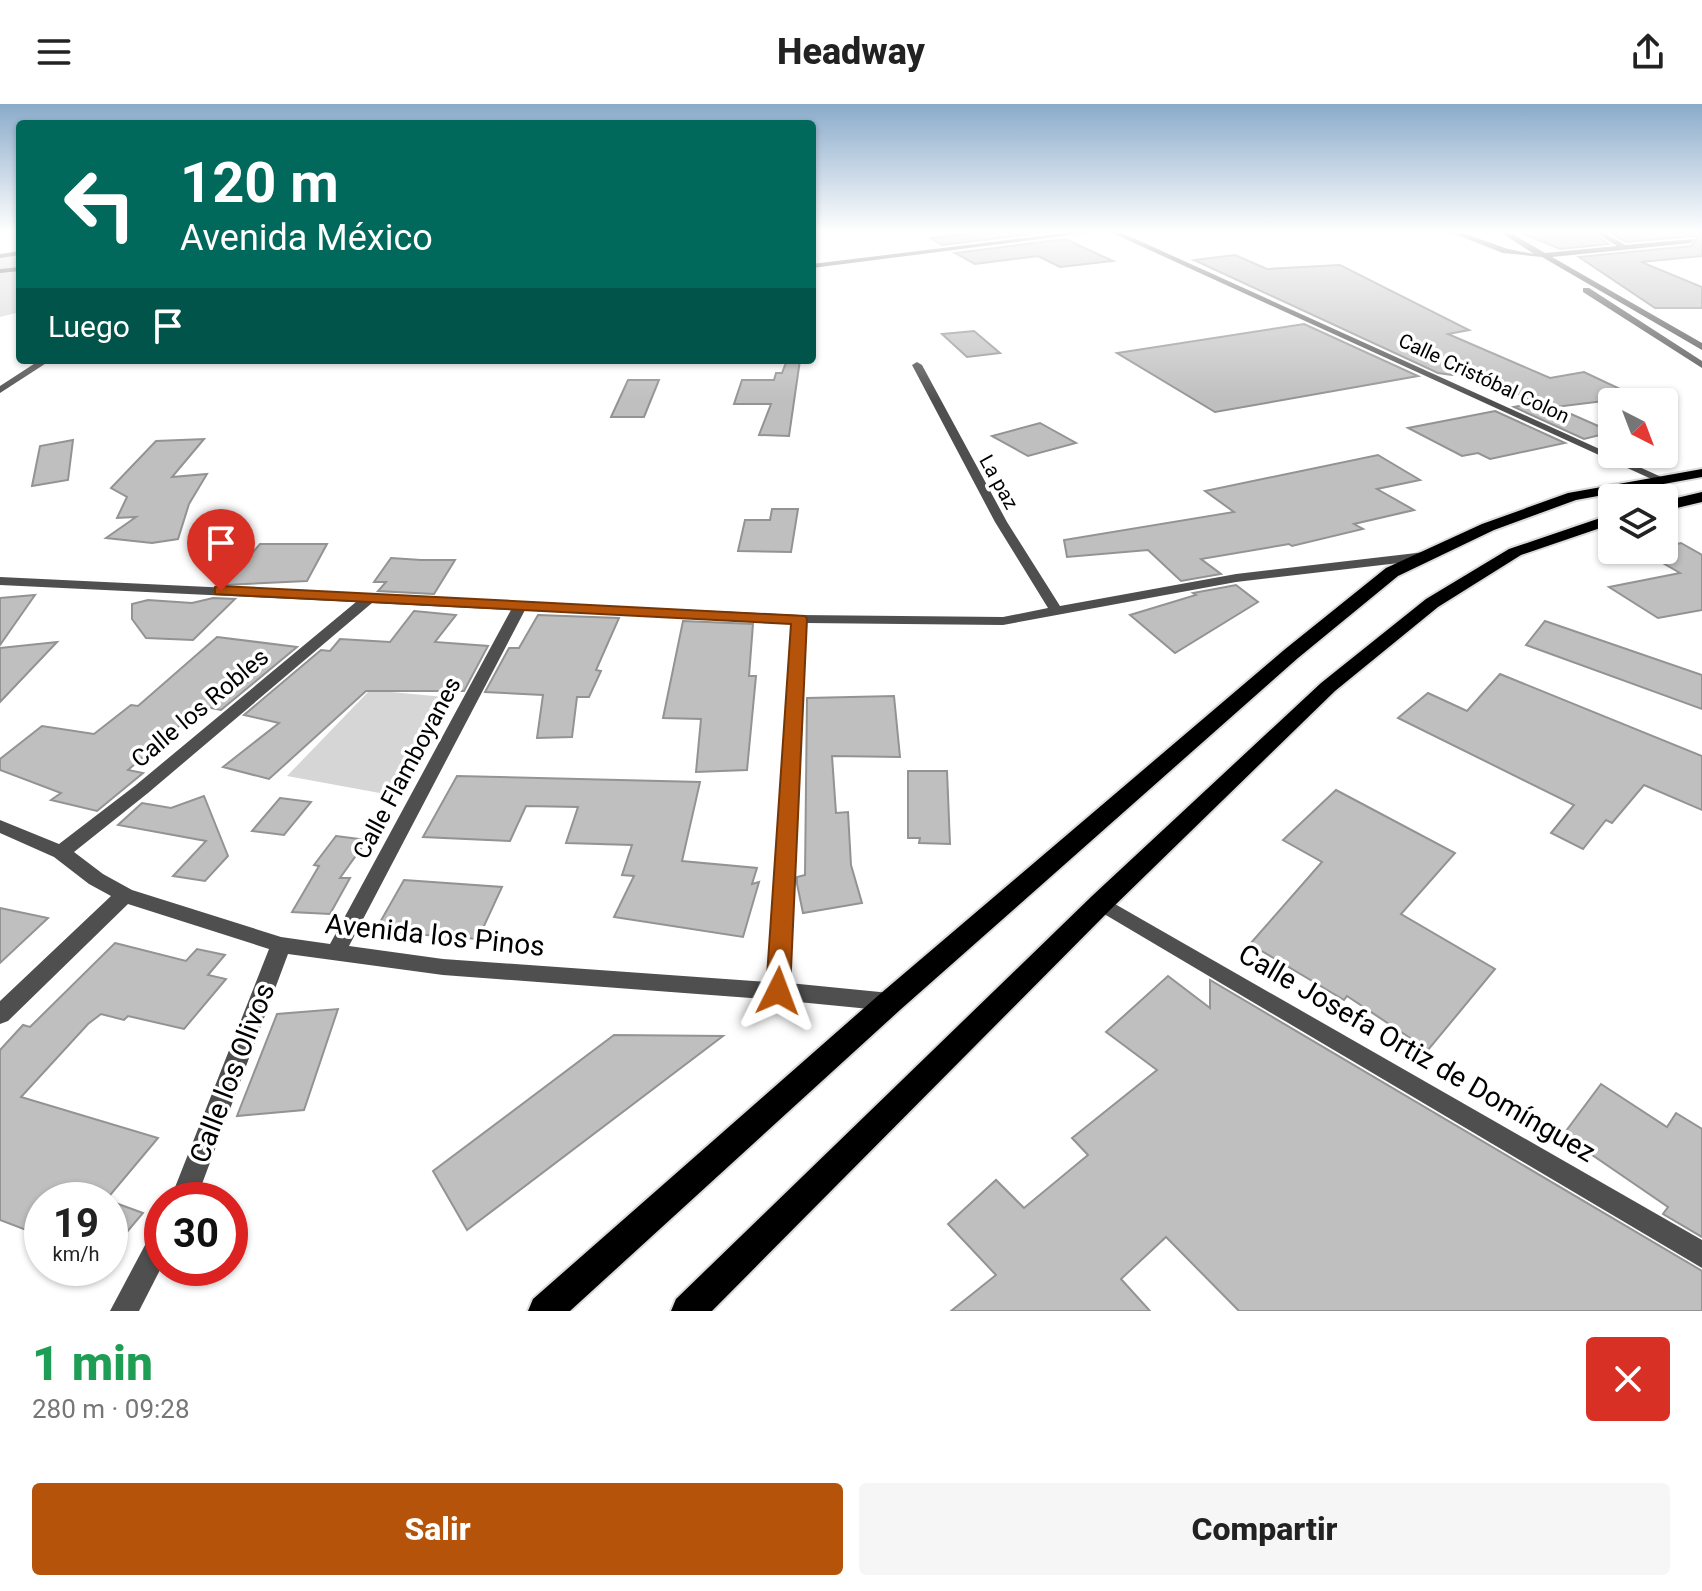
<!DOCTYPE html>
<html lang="es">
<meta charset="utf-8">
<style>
body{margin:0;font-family:Roboto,sans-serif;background:#f6f6f6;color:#222;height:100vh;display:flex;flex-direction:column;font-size:30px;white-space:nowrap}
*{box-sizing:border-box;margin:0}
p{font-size:26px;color:#767676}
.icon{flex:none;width:44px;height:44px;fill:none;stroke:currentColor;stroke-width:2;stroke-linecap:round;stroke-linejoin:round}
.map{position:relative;height:1207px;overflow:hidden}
.sheet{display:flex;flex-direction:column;background:#fff;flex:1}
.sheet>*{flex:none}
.hud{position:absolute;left:16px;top:16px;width:800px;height:244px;border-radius:8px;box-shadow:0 2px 6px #0004;background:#00695c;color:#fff;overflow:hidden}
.needle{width:52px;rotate:138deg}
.tools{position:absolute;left:1598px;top:284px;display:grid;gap:16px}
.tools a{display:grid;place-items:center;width:80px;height:80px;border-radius:8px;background:#fff;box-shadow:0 2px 6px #0004;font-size:40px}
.speed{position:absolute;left:24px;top:1078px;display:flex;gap:16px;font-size:40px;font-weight:700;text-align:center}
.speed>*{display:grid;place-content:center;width:104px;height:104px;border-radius:50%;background:#fff;box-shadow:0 2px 6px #0004;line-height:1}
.speed small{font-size:20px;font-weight:400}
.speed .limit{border:12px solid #d22;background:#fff;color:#111}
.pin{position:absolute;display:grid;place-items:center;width:68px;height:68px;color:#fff;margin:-82px -34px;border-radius:50% 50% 50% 0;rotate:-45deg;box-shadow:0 0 8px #0007}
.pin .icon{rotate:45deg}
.me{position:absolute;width:88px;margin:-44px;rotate:3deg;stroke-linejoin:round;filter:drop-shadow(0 0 6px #0008)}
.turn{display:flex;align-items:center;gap:28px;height:168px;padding:0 32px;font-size:36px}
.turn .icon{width:104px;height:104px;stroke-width:2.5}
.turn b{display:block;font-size:56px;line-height:68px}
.then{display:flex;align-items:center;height:76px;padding:0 32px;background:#0003;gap:16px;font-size:30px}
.round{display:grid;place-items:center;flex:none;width:84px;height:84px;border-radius:8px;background:#f6f6f6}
.summary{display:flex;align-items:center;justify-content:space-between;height:136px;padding:0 32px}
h1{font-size:48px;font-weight:800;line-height:60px;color:#1e9e55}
.button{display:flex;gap:16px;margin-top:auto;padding:16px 32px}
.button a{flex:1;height:92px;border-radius:8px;background:#b45309;color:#fff;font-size:32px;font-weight:800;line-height:92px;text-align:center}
.button a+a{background:#f6f6f6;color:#222}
header{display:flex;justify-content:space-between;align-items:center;height:104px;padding:0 32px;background:#fff;font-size:36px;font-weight:800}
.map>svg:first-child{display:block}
.green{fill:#d6d6d6}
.building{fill:#bfbfbf;stroke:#939393;stroke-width:2}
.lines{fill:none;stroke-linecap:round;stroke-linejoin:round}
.primary-casing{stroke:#dbdbdb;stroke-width:4}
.street{fill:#4f4f4f;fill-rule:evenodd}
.primary{fill:#000;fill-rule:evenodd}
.route{fill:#b45309;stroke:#753606;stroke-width:2}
.labels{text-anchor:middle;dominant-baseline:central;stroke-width:7;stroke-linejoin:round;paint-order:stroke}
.far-street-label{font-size:20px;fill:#000;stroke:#fff}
.street-label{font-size:24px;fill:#000;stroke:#fff}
.near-street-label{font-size:28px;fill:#000;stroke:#fff}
</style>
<header><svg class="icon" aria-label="menu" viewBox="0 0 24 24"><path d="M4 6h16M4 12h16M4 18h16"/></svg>Headway<svg class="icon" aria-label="share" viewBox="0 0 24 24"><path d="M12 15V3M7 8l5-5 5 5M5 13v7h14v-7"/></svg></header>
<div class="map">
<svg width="1702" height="1207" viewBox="0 0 1702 1207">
<rect width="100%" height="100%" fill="#fff"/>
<g class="green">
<polygon points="20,150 20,208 0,213 0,151"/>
<polygon points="370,586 455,594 396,692 287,672"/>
</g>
<g class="building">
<polygon points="981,128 1050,128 942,141 930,134"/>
<polygon points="1547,128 1592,128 1608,140 1560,145 1522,129"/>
<polygon points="1702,128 1702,152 1641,158 1702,183 1702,204 1655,204 1579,153 1691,142 1697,135 1694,132 1626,138 1610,129"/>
<polygon points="1065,135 1113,157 1060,163 1038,152 975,160 955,149"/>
<polygon points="1235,151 1267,165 1340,161 1469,226 1448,230 1550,274 1584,268 1637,293 1555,303 1612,328 1584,335 1514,303 1536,299 1474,267 1452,271 1438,269 1194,156"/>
<polygon points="1304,220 1418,272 1215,308 1117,249"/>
<polygon points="974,227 1000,249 967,253 942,230"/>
<polygon points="787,256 800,256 789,332 759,331 771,300 734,300 742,276 774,276 776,269 782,269"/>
<polygon points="628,276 659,276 644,313 611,313"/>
<polygon points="1495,307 1565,339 1490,355 1478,349 1462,352 1408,324"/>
<polygon points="1040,319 1076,339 1028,352 992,332"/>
<polygon points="204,335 172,373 207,370 189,400 178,435 152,439 106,434 136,413 117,414 127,393 111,384 156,337"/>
<polygon points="73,336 68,376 32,382 40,342"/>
<polygon points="1378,351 1420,376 1377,385 1414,406 1354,420 1363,425 1292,442 1289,440 1201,455 1221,470 1181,477 1148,446 1067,453 1064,436 1234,408 1205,387"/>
<polygon points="772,405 798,405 791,448 738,447 745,416 770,416"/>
<polygon points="1681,439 1702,451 1702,506 1658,514 1609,483 1680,469 1642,447 1664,446 1664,443"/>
<polygon points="260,440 327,440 307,477 225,481"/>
<polygon points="391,454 421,456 455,456 434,490 378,487 386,478 374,478"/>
<polygon points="1236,481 1258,498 1175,549 1130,511 1196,491 1193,489"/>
<polygon points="35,491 0,541 0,494"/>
<polygon points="213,494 235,495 193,536 146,534 132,515 132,500 148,496 192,499"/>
<polygon points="414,507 456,511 435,538 488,542 464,587 366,587 269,675 223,663 279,619 244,611 321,546 330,547 340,535 390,538"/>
<polygon points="538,511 619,514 596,566 601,567 589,593 577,593 572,633 537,634 543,591 485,588 509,544 519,544"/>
<polygon points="683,517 753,520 749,572 756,572 747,666 696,668 701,615 663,614"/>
<polygon points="1545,517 1702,571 1702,605 1526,541"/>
<polygon points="217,533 297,543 221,606 206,603 198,610 194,609 128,666 143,669 97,707 51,696 61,689 0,666 0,655 42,622 94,630 131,601 138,602"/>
<polygon points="57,538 0,598 0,544"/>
<polygon points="1500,570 1702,652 1702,706 1644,681 1612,719 1606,716 1583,745 1551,729 1574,701 1398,614 1428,589 1467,607"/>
<polygon points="894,592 900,653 832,652 836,709 848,708 851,761 862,799 803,809 797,780 797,773 805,771 807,594"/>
<polygon points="908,667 947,667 950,740 919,739 920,734 908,734"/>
<polygon points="457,672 700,678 682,757 757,764 752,780 759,778 743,833 614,813 634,772 622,771 632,741 566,739 578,703 526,702 510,737 423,733"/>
<polygon points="1336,686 1455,749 1401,810 1495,865 1428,946 1347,892 1344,896 1250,840 1322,758 1283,736"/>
<polygon points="204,692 228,752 205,777 173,772 206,737 118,721 142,699 171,704"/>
<polygon points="280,694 311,698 284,731 252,727"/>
<polygon points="336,732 367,736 340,774 350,774 330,810 292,808 319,762 314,761"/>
<polygon points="404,776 502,783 478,835 375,827"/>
<polygon points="0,804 48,814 0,859"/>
<polygon points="115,839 186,857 197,845 225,851 208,871 226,875 184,925 128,912 124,916 101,910 88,920 21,993 158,1034 106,1096 42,1096 42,1132 0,1116 0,946 23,921 30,923"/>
<polygon points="1168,872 1210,904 1210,876 1702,1167 1702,1207 1239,1207 1166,1133 1121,1175 1150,1207 951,1207 996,1171 948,1120 996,1076 1024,1104 1088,1051 1072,1034 1157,966 1106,928"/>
<polygon points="338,905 304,1006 237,1012 277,910"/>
<polygon points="614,931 723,932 467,1126 433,1067"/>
<polygon points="1601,980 1667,1023 1676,1009 1702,1025 1702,1133 1663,1110 1668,1103 1563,1031"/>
<polygon points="110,1097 143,1109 110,1148"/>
</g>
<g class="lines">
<g class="primary-casing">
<g id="primary">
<polygon points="1702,365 1702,373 1576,396 1494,426 1398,472 1298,554 900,906 570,1207 528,1207 533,1195 880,890 1284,546 1386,464 1482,420 1568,389"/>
<polygon points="1702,388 1702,398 1664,407 1664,397"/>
<polygon points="1612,410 1612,420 1521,451 1438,503 1335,587 1110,806 712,1207 671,1207 676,1195 1092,792 1321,579 1426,495 1509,445"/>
</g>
</g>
<g class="street">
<polygon points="1074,128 1095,128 812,164 812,160"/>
<polygon points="1110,128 1120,128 1668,376 1658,378"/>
<polygon points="1449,128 1460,128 1508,145 1534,150 1500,128 1509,128 1545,149 1617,142 1595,128 1603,128 1625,141 1694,135 1691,139 1552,153 1702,239 1702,246 1542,153 1503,149"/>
<polygon points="20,147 20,151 0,154 0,150"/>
<polygon points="20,163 20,167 0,169 0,165"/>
<polygon points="1583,184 1589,184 1702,257 1702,264 1583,188"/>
<polygon points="40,256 51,256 0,289 0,282"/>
<path d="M 917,258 L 922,261 L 1007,418 L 1060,502 L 1236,470 L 1425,448 L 1432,452 L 1425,456 L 1236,478 L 1003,521 L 806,519 L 789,879 L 890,889 L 898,892 L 901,898 L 898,904 L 890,907 L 778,896 L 443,871 L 288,850 L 196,1096 L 170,1096 L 269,845 L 128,800 L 8,917 L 0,920 L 0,897 L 111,792 L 89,780 L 54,753 L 0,729 L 0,716 L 59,740 L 136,681 L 356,498 L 0,481 L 0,473 L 799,511 L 1003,513 L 1048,504 L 995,418 L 912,261 ZM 372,499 L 511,506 L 330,840 L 281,833 L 132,786 L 103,770 L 74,748 L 148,689 ZM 525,506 L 792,519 L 768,878 L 443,855 L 349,842 Z"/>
<polygon points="1101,792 1702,1136 1702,1164 1094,804 1091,799 1094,794"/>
<polygon points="162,1122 162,1162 139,1207 110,1207 153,1126"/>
</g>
<use href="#primary" class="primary"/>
</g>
<linearGradient id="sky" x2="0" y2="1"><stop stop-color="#8aabca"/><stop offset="0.43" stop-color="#fff"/><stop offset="1" stop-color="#fff" stop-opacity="0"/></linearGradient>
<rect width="1702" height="297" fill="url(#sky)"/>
<polygon class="route" points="221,482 805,512 807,515 790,887 787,894 778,897 769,894 766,887 791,520 215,490 215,483"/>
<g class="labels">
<g class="far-street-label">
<text transform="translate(1484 274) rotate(25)">Calle Cristóbal Colon</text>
<text transform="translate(999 378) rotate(61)">La paz</text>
</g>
<g class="street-label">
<text transform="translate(200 604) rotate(-40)">Calle los Robles</text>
<text transform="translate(407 664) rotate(-62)">Calle Flamboyanes</text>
</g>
<g class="near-street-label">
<text transform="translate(435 831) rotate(6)">Avenida los Pinos</text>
<text transform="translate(1417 949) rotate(30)">Calle Josefa Ortiz de Domínguez</text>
<text transform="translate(232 969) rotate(-69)">Calle los Olivos</text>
</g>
</g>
</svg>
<div class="tools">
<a><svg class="needle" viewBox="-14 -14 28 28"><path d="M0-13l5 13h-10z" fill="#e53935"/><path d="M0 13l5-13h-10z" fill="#767676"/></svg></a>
<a><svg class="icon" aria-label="layers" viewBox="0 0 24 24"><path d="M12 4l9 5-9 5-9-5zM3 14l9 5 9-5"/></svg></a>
</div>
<div class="speed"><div>19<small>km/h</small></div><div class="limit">30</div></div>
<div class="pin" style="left:221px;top:487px;background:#d93025"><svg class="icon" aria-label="arrive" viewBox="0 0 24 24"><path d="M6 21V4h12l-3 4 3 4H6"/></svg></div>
<svg class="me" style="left:778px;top:887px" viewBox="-20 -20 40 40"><path d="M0-17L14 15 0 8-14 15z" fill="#b45309" stroke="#fff" stroke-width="4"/></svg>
<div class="hud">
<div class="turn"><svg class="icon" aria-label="left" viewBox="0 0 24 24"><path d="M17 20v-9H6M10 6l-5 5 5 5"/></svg><div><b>120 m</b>Avenida México</div></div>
<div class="then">Luego<svg class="icon" aria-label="arrive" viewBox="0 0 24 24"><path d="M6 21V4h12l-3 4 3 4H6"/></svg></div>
</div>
</div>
<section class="sheet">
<div class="summary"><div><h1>1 min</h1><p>280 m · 09:28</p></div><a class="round" style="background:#d93025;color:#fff"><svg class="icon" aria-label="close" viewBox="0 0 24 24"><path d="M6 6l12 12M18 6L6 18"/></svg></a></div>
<div class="button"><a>Salir</a><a>Compartir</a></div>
</section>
